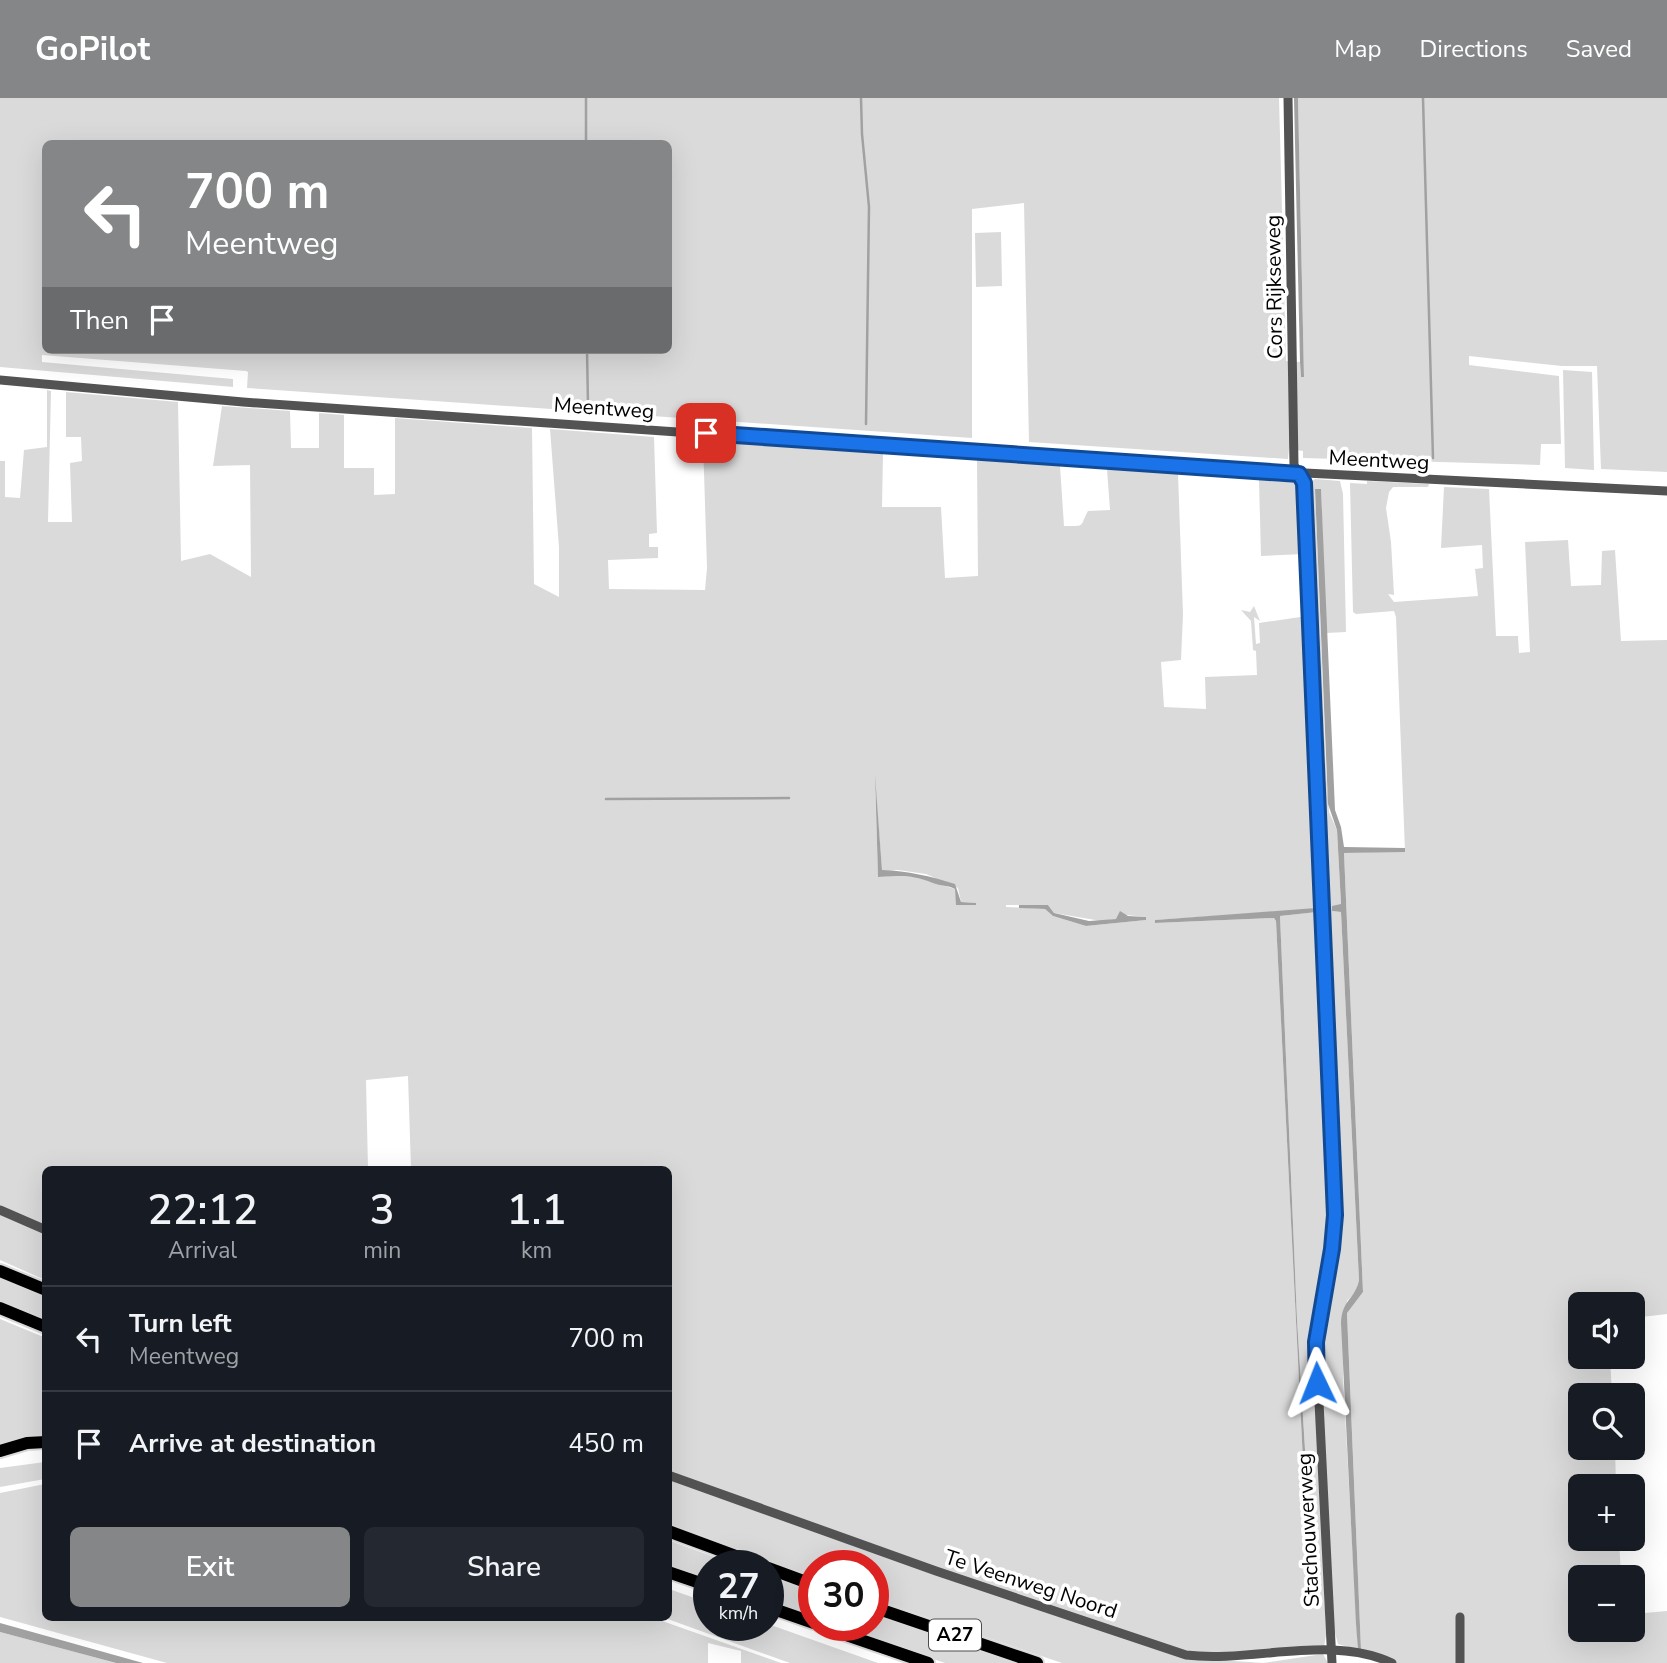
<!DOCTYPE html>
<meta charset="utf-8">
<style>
body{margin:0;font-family:"Nunito Sans",sans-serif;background:#242831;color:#f1f3f6;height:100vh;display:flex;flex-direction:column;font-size:26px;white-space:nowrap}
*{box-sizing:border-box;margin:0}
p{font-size:23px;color:#9ea1a6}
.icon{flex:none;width:38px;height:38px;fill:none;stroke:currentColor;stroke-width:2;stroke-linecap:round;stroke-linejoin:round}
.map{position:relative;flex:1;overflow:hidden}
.details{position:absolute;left:42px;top:1068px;width:630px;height:455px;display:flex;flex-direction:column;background:#171b24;border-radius:10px;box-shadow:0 7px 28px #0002}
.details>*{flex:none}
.hud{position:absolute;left:42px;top:42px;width:630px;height:214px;border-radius:10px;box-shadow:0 7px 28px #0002;background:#858687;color:#fff;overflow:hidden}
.controls{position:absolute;left:1568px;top:1194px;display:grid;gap:14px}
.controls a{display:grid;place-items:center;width:77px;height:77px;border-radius:10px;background:#171b24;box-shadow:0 7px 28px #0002;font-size:35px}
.speed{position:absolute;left:693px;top:1452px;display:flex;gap:14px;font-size:35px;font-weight:700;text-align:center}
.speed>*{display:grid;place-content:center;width:91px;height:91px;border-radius:50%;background:#171b24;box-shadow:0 7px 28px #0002;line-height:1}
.speed small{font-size:18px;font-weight:400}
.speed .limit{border:10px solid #d22;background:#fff;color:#111}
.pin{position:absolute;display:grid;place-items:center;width:60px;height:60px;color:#fff;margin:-30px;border-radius:14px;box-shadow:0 4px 10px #0006}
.me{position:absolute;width:77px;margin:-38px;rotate:358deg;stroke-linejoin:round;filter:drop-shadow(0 0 5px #0008)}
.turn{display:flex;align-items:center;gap:24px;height:147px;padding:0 28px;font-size:32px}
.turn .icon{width:91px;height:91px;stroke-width:2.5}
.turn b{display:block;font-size:49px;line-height:60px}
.then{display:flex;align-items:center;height:66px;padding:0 28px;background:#0003;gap:14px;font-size:26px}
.eta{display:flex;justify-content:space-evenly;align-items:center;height:119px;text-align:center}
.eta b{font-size:42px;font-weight:600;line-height:49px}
.cta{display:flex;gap:14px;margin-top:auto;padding:14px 28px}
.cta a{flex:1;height:80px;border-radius:10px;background:#858687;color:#fff;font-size:28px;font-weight:600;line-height:80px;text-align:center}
.cta a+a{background:#242831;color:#f1f3f6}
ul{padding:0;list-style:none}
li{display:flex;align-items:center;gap:21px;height:105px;padding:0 28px;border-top:2px solid #363941}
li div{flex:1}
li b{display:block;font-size:26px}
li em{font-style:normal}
header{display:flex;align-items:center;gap:42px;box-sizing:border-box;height:98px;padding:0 35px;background:#858687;color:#fff}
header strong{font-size:33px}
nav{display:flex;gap:38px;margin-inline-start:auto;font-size:24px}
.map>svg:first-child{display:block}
.green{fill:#dadada;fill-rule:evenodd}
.water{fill:#a1a1a1}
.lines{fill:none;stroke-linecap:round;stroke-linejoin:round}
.stream{stroke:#a1a1a1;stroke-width:2.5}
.highway-casing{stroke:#dbdbdb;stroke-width:16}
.minor{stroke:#535353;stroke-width:9}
.highway{stroke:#000;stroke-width:12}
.route-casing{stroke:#114b97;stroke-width:18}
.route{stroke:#1a73e8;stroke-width:12}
.labels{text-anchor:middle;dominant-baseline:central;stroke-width:7;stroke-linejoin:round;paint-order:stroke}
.shield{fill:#fff;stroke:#4c4c4c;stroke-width:2}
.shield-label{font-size:19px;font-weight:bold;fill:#000}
.street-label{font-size:21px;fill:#000;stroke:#fff}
</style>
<header>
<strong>GoPilot</strong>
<nav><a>Map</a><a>Directions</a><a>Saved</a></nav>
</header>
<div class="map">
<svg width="1667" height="1565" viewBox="0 0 1667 1565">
<rect width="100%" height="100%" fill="#fff"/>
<g class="green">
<path d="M 0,0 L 1279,0 L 1286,263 L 1300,264 L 1301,279 L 1304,279 L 1298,0 L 1667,0 L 1667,374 L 1601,371 L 1597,268 L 1562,268 L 1469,258 L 1469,267 L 1559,278 L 1561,346 L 1541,346 L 1540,367 L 1303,360 L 1303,353 L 1289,351 L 1288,361 L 1029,344 L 1024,105 L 972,111 L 972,340 L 247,290 L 248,274 L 246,273 L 42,257 L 42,264 L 233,281 L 233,289 L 0,269 ZM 46,46 L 668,46 L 668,252 L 46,252 Z"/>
<polygon points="1001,134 1002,188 976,189 975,135"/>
<polygon points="1563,272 1592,274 1594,372 1565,370"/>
<path d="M 47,292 L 51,293 L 48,424 L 72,424 L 70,365 L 82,363 L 81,339 L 66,339 L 66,294 L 178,304 L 181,463 L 210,456 L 251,479 L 250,367 L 213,368 L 222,308 L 290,313 L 291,350 L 319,350 L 319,315 L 344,317 L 344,370 L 374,370 L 374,397 L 395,396 L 395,320 L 532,330 L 534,486 L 559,499 L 559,449 L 550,331 L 654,339 L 657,435 L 649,436 L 649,449 L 658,449 L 658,460 L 608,462 L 609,491 L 705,492 L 707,470 L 703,342 L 883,355 L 882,409 L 941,409 L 945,480 L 978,478 L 977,362 L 1060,368 L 1064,428 C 1087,428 1079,429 1088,413 L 1110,412 L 1107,371 L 1178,376 L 1183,516 L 1181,562 L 1161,564 L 1164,609 L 1206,611 L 1205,579 L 1257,577 L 1256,553 L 1253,552 L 1251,523 L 1241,512 L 1250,514 L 1254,508 L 1260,523 L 1254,519 L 1256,546 L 1260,545 L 1259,525 L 1307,518 L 1331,1104 L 1329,1137 L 1314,1232 L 1326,1537 L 1324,1549 L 1241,1556 L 1184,1554 L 1054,1511 L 669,1375 L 668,1071 L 411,1071 L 408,978 L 366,982 L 368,1071 L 46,1071 L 45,1130 L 0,1110 L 0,363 L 5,363 L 5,399 L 20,400 L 24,352 L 47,349 ZM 875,682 L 882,773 L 898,772 L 926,776 L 958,790 L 961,804 L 975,805 L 957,807 L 955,791 L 910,777 L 878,778 ZM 1006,807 L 1048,807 L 1054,815 L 1101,823 L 1116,821 L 1126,817 L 1146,819 L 1146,822 L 1086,828 L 1053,818 L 1045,811 L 1006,809 ZM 1316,811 L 1316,814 L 1280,818 L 1297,1221 L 1307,1383 L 1304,1383 L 1276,823 L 1274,820 L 1155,825 L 1155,822 Z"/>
<polygon points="1315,381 1340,383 1343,396 1346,534 1326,535 1321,391 1315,391 1326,672 1329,714 1337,732 1341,807 1332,809 1332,813 1341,814 1359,1182 1356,1193 1347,1203 1343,1279 1358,1552 1338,1546 1334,1531 1319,1250 1336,1148 1321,663 1310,429 1310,385"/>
<polygon points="1259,382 1300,385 1304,456 1261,458"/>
<polygon points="1367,383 1429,386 1428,389 1393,389 1389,394 1386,410 1391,444 1394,497 1388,496 1394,504 1478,498 1475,471 1483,470 1482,447 1441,450 1444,389 1489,391 1496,538 1518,538 1519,555 1530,554 1525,444 1568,442 1571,488 1601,487 1602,453 1615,452 1621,543 1667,542 1667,1216 1633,1220 1633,1206 1580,1206 1580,1258 1610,1258 1612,1297 1580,1297 1580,1349 1615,1349 1616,1388 1580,1388 1580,1440 1619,1440 1621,1479 1580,1479 1580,1531 1633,1531 1633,1516 1667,1513 1667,1565 1397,1565 1361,1552 1347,1214 1363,1194 1344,755 1405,753 1396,519 1394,513 1356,516 1353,514 1350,385 1367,386"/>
<polygon points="0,1114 45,1133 45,1182 0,1162"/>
<polygon points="0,1177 45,1196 45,1222 0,1203"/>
<polygon points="0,1221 46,1240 45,1338 0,1347"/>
<polygon points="45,1364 45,1381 0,1389 0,1370"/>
<polygon points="668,1381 1191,1560 1263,1565 1323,1556 1328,1565 1062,1565 873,1501 873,1468 814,1468 814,1480 669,1428"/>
<polygon points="45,1386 46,1519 651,1519 781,1565 741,1565 741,1553 708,1545 708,1565 167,1565 0,1519 0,1395"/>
<polygon points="668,1442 739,1468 709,1468 709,1483 669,1468"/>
<polygon points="768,1478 814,1494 814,1520 768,1504"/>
<polygon points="669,1491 709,1505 709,1528 768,1526 878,1565 790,1565 662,1519 668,1519"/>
<polygon points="873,1515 1016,1565 945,1565 837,1528 873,1528"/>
<polygon points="0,1534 101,1561 115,1565 0,1565"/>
</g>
<g class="water">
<polygon points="1294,0 1298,0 1304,279 1301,279 1300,264"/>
<path d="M 1315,391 L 1321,391 L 1335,712 L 1341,729 L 1344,749 L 1405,750 L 1405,754 L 1344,755 L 1363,1194 L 1347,1215 L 1361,1552 L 1358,1552 L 1356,1526 L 1341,1225 C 1342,1201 1355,1202 1359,1182 L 1341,814 L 1332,813 L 1332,808 L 1341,806 L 1337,732 L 1328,706 Z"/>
<path d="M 875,677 L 882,772 C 908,773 930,778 955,786 L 961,804 L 976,805 L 976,807 L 956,807 L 955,791 C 948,787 941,788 933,785 C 909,776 903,778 878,779 Z"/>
<polygon points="1019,807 1048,807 1054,815 1089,823 1116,821 1120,813 1128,818 1146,819 1146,822 1086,828 1053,818 1045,811 1019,810"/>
<polygon points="1316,810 1317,814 1280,818 1297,1221 1307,1384 1304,1383 1276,823 1274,820 1155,825 1155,822"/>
<polygon points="0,1525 143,1565 116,1565 0,1534"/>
</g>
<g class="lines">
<g class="stream">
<polyline points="586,0 586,46"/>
<polyline points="861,0 862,36 869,109 866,326"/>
<polyline points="1423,0 1433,360"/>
<polyline points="587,252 588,307"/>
<polyline points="606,701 789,700"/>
</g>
<g class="highway-casing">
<g id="highway">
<polyline points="0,1173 46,1192"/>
<polyline points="0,1210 46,1229"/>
<polyline points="0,1353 27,1345 46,1344"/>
<polyline points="668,1433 763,1468"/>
<polyline points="768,1470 814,1487"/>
<polyline points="668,1474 709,1488"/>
<polyline points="768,1509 814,1525"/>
<polyline points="873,1509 1037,1565"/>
<polyline points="820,1528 928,1565"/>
</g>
</g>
<g class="minor">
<polyline points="1288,0 1294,367 1304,385 1334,1075 1335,1117 1332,1151 1316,1244 1332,1565"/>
<polyline points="0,282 243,304 1184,369 1667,393"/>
<polyline points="0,1112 46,1132"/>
<path d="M 668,1377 L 936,1473 L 1186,1557 C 1253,1565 1330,1536 1392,1565"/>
<polyline points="1460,1519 1460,1565"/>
</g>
<use href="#highway" class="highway"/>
</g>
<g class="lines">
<g class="route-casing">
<polyline id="route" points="706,335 1299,376 1304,385 1335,1117 1332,1151 1316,1244 1317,1285"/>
</g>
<use href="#route" class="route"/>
</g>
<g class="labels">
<rect class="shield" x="929" y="1521.5" width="52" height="31" rx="5"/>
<g class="shield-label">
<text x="955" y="1537">A27</text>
</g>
<g class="street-label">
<text transform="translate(1274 189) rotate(-91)">Cors Rijkseweg</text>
<text transform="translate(604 310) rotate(4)">Meentweg</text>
<text transform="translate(1379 362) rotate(3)">Meentweg</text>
<text transform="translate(1308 1432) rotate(-93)">Stachouwerweg</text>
<text transform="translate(1031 1486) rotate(18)">Te Veenweg Noord</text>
</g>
</g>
</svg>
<div class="controls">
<a><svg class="icon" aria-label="sound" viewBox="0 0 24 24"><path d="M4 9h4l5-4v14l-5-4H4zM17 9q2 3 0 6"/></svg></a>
<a><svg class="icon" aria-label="search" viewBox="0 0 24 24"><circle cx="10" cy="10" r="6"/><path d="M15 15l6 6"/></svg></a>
<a>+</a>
<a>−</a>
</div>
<div class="speed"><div>27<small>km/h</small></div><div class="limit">30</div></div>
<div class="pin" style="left:706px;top:335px;background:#d93025"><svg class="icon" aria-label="arrive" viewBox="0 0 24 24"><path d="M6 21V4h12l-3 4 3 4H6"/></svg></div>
<svg class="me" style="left:1317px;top:1285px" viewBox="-20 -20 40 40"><path d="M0-17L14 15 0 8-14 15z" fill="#1a73e8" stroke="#fff" stroke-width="4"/></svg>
<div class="hud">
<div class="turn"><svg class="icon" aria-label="left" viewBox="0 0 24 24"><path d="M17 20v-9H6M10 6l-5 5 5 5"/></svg><div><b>700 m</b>Meentweg</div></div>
<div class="then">Then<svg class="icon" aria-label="arrive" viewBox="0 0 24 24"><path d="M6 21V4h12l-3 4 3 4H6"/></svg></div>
</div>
<section class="details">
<div class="eta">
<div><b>22:12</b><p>Arrival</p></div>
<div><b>3</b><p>min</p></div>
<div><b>1.1</b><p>km</p></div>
</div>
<ul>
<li><svg class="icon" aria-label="left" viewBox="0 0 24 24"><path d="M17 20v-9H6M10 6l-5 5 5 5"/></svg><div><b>Turn left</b><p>Meentweg</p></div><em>700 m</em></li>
<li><svg class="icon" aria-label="arrive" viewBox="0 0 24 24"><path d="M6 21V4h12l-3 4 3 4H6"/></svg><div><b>Arrive at destination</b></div><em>450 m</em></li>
</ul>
<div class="cta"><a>Exit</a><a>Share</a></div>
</section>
</div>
